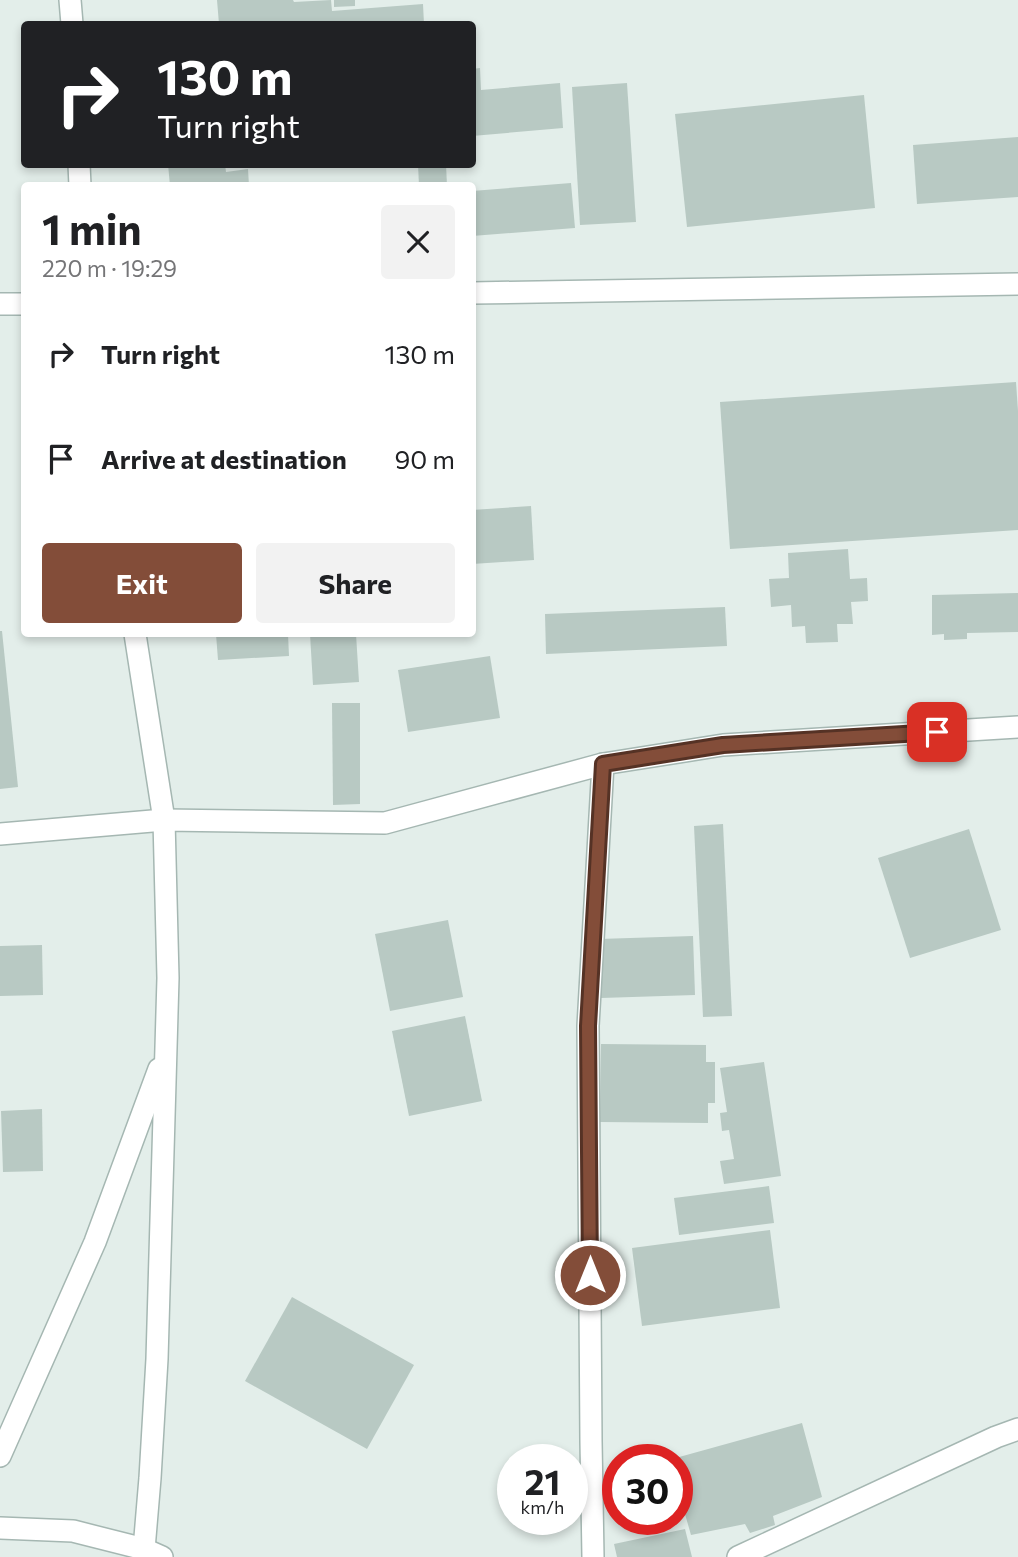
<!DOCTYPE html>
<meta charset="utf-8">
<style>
body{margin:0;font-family:Commissioner,sans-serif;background:#f2f2f2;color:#202124;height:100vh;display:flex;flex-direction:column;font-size:26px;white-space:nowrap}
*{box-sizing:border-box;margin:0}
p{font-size:23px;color:#757577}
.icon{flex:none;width:38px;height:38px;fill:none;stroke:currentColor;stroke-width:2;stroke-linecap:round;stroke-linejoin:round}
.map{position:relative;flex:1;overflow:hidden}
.details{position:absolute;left:21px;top:182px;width:455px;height:455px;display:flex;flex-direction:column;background:#fff;border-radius:7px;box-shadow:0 4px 10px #0003}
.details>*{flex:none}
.guide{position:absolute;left:21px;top:21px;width:455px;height:147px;border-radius:7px;box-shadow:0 4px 10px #0003;background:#202124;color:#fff;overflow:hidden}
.speed{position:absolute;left:497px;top:1444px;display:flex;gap:14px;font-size:35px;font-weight:700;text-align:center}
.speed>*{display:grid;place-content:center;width:91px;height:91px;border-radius:50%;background:#fff;box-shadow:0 4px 10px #0003;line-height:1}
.speed small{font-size:18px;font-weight:400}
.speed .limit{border:10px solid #d22;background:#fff;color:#111}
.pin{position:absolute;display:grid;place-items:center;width:60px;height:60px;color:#fff;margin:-30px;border-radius:14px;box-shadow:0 4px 10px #0006}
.me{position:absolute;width:77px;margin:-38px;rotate:0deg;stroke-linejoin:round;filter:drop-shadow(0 0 5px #0008)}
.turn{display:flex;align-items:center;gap:24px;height:147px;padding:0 21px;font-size:32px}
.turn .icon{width:91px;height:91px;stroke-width:2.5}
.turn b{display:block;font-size:49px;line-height:60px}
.round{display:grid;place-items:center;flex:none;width:74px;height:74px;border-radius:7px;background:#f2f2f2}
.headline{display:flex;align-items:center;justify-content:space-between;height:119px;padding:0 21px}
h1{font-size:42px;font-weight:700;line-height:52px}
.primary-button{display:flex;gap:14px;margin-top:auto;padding:14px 21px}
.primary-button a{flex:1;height:80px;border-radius:7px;background:#834d39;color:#fff;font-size:28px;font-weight:700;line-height:80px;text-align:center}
.primary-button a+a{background:#f2f2f2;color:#202124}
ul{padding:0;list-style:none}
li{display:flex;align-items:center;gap:21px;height:105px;padding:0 21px}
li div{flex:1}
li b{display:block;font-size:26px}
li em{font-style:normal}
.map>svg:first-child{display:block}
.building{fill:#b8c9c3}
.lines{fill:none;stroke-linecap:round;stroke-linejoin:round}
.minor-casing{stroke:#a5b7b2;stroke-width:24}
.minor{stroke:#fff;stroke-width:21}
.route-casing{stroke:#553225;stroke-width:18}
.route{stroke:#834d39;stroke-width:12}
</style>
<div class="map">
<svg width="1018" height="1557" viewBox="0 0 1018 1557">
<rect width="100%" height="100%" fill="#e3eeea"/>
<g class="building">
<polygon points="217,0 293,0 294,2 331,0 332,11 423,4 424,24 219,24"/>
<polygon points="334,0 355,0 355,6 334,7"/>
<polygon points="480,68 481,90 560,83 563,128 472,136 472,69"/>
<polygon points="627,83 636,222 580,225 572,87"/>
<polygon points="864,95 875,208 687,227 675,114"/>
<polygon points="1018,137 1018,197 917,204 913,145"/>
<polygon points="168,164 225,164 226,172 248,169 249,186 170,186"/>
<polygon points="418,164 446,164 447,186 419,186"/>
<polygon points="571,183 575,228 472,236 472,191"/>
<polygon points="1016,382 1018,411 1018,530 730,549 720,402"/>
<polygon points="531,506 534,560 472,564 472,510"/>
<polygon points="848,549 850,579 867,578 868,601 851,602 853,624 837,624 838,642 806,643 805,626 792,627 791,605 771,607 769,579 789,578 788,553"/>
<polygon points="1018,593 1018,632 967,633 967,639 944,640 944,634 932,635 932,595"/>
<polygon points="725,607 727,646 546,654 545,614"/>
<polygon points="0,631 2,631 18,787 0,789"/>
<polygon points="216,634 288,634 289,656 218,660"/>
<polygon points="310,634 356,634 359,682 313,685"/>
<polygon points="490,656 500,718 408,732 398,670"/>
<polygon points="332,703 360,703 360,804 333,805"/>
<polygon points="723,824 732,1016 703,1017 694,826"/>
<polygon points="969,829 1001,930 910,958 878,858"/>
<polygon points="448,920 463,997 390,1011 375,934"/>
<polygon points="693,936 695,995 601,998 599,939"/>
<polygon points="42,945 43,995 0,996 0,946"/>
<polygon points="465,1016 482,1101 409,1116 392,1031"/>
<polygon points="601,1044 706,1045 706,1062 715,1062 715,1103 708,1103 708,1123 600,1122"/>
<polygon points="764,1062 781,1176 724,1184 720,1161 734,1159 729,1130 722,1131 720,1113 727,1112 720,1068"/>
<polygon points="42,1109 43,1171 3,1172 1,1111"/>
<polygon points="769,1186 774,1223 679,1235 674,1198"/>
<polygon points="770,1230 780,1308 642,1326 632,1248"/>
<polygon points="292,1297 414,1365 367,1449 245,1381"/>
<polygon points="802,1423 822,1497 773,1516 775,1525 750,1533 745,1524 691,1535 677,1486 677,1460 672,1459"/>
<polygon points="685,1529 692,1557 617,1557 614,1544"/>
</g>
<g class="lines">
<g class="minor-casing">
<g id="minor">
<polyline points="70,0 72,24"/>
<polyline points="79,164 80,186"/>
<polyline points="472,293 1018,284"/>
<polyline points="0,304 24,304"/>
<polyline points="135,634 164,820 168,978 157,1359 150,1478 144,1549"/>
<polyline points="0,834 164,820 385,823 603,764 723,745 1018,727"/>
<polyline points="0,1456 95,1242 159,1069"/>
<polyline points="0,1528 73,1531 144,1549 162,1557"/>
<polyline points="593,1557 591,1441 588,1026 603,764"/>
<polyline points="738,1557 996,1437 1018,1429"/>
</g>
</g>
<use href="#minor" class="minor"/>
</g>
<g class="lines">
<g class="route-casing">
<polyline id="route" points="590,1275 588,1026 603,764 723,745 937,732"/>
</g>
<use href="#route" class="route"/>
</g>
</svg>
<div class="speed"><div>21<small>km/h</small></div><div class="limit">30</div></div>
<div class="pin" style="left:937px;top:732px;background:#d93025"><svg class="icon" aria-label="arrive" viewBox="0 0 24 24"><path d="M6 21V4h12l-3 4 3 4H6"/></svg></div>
<svg class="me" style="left:590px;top:1275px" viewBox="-20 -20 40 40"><circle r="17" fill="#834d39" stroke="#fff" stroke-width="3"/><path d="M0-11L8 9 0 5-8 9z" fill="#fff"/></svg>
<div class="guide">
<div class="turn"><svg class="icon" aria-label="right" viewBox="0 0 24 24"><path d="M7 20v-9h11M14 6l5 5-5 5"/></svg><div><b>130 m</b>Turn right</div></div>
</div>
<section class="details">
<div class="headline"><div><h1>1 min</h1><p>220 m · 19:29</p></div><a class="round"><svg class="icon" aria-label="close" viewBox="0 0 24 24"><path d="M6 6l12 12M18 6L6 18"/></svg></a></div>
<ul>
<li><svg class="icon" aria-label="right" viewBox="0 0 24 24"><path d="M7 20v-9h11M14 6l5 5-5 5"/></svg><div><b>Turn right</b></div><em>130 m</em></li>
<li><svg class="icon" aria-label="arrive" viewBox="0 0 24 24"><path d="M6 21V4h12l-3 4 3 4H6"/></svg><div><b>Arrive at destination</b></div><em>90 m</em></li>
</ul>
<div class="primary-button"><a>Exit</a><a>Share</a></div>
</section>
</div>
